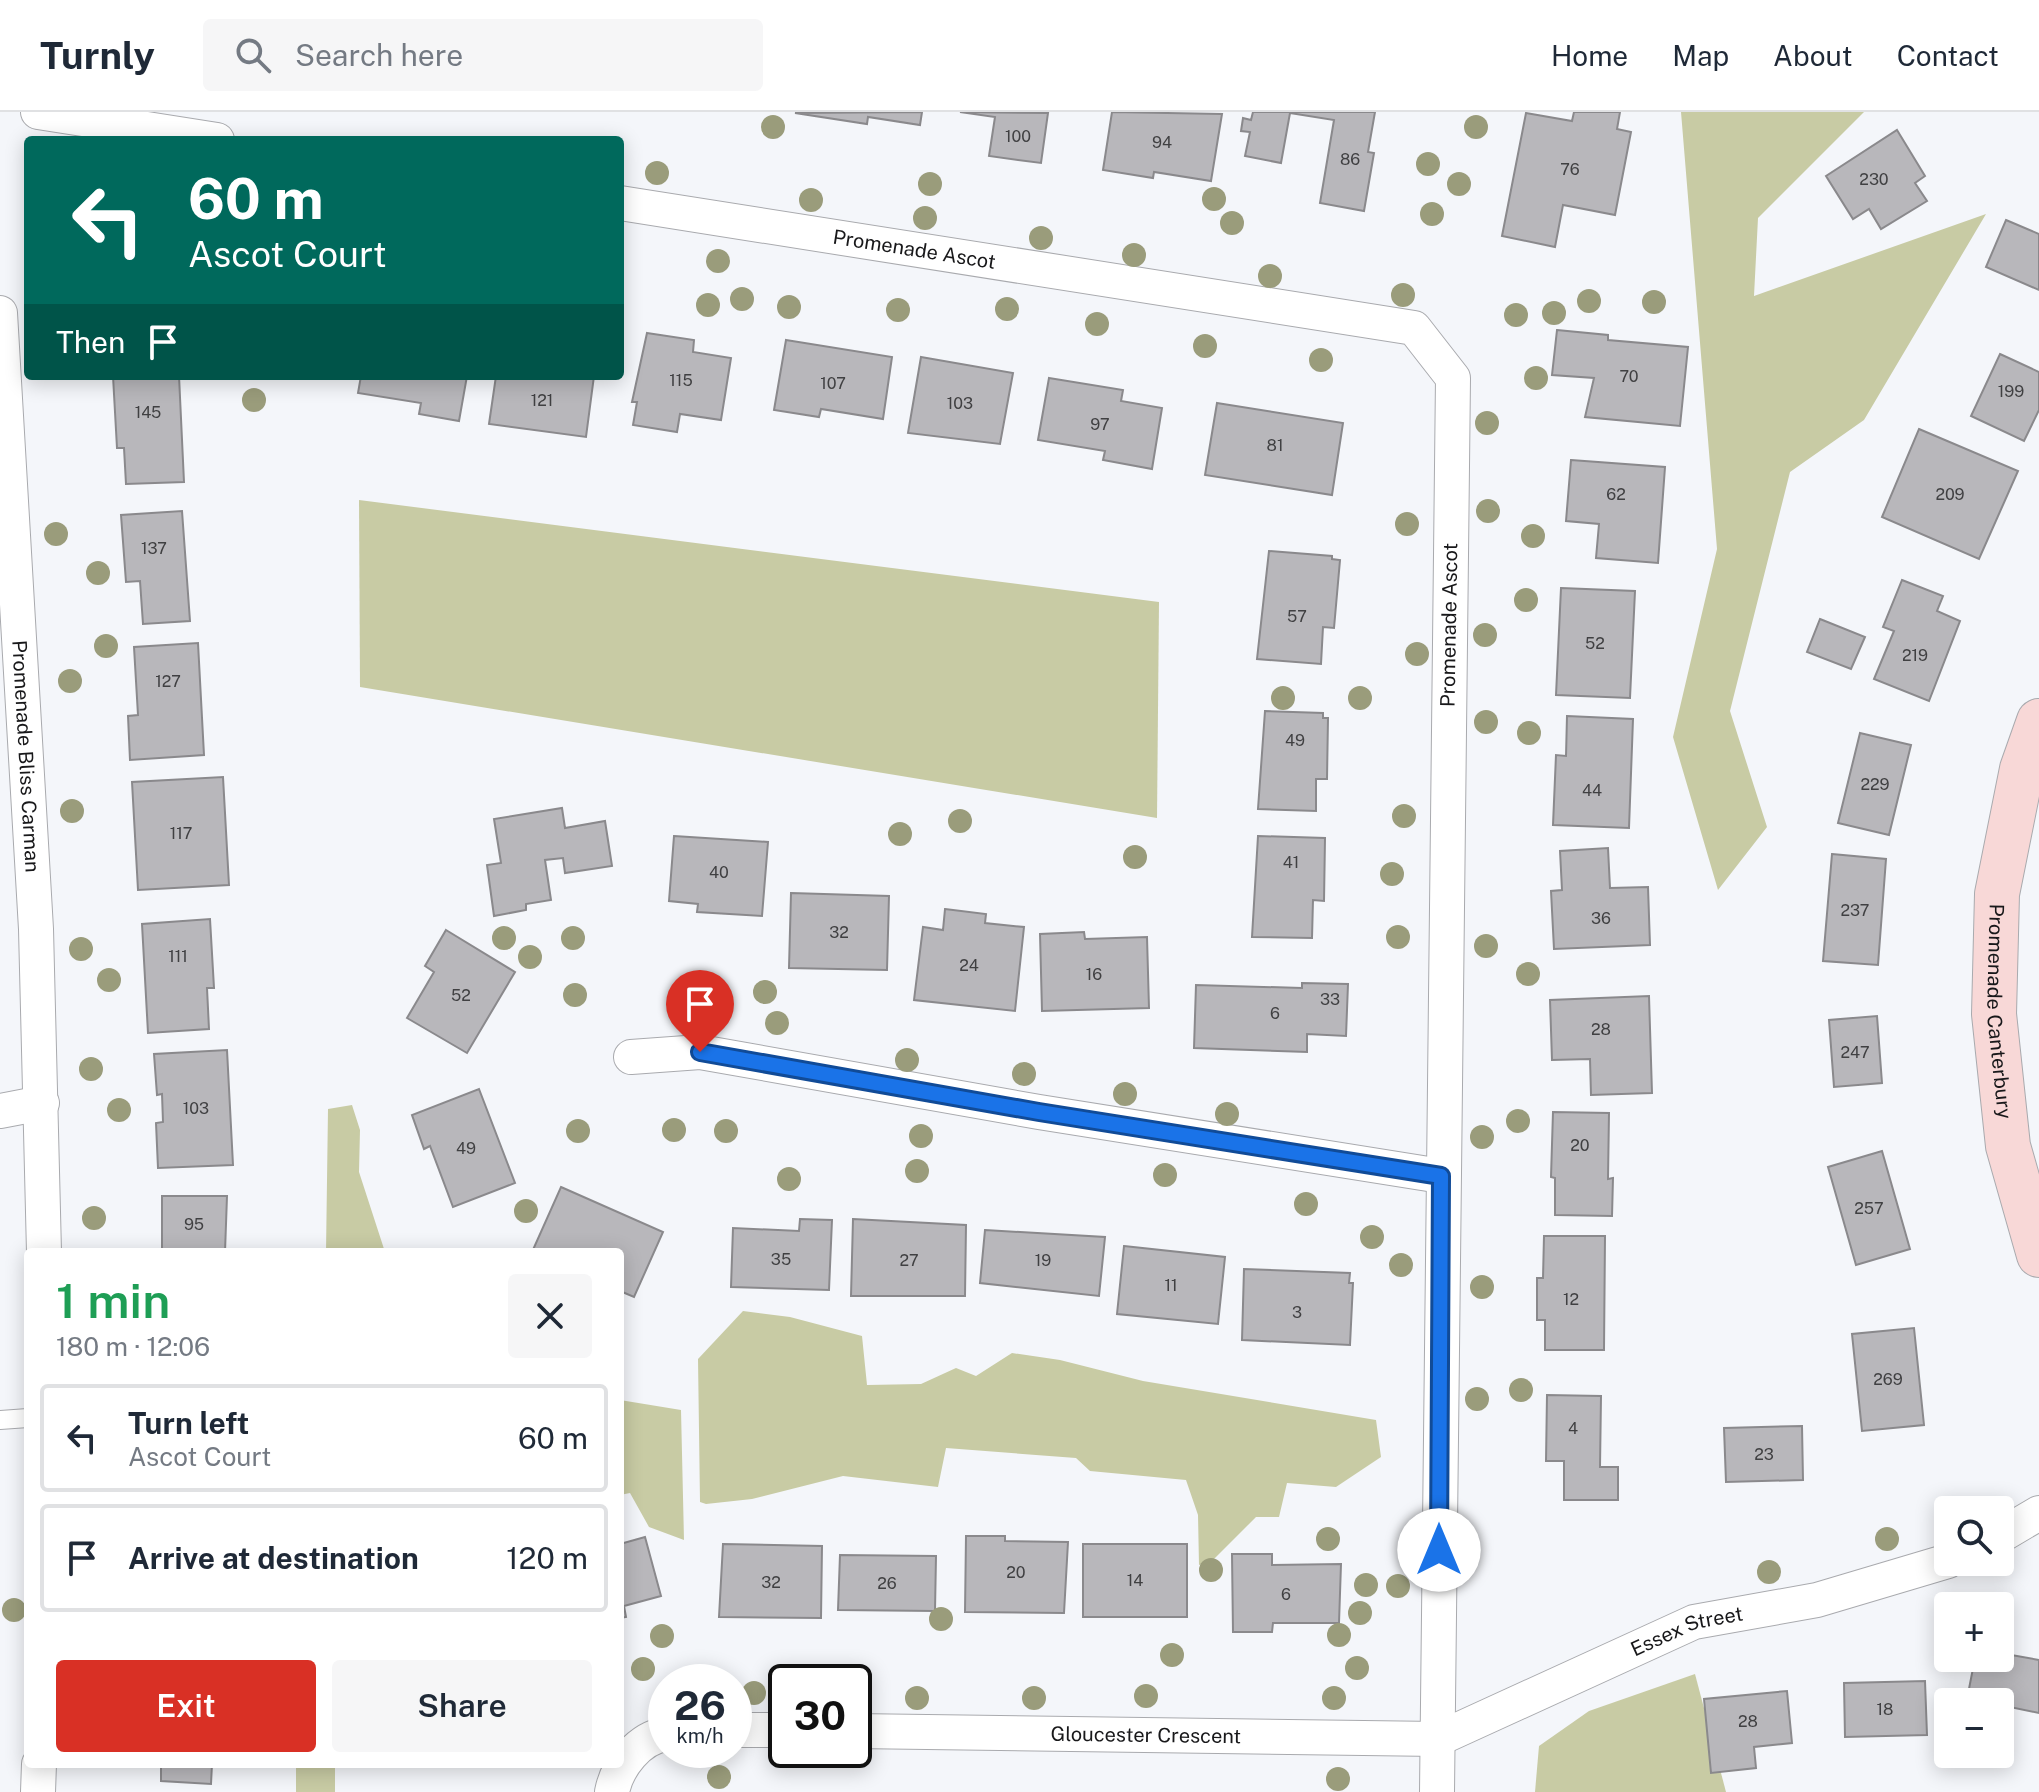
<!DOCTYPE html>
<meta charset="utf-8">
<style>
body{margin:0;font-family:"Public Sans",sans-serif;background:#f6f6f7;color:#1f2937;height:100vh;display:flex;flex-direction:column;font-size:30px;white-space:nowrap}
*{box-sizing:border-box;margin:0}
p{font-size:26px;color:#747a83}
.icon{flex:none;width:44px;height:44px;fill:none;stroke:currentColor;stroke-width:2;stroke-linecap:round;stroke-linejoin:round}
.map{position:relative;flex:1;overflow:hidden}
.sheet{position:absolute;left:24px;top:1136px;width:600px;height:520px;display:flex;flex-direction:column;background:#fff;border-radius:8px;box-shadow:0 4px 20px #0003}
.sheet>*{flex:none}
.top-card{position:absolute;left:24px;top:24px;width:600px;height:244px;border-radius:8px;box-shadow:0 4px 20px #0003;background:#00695c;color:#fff;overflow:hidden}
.tools{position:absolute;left:1934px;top:1384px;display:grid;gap:16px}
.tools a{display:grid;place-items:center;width:80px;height:80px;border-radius:8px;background:#fff;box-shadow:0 4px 20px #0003;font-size:40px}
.speed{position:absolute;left:648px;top:1552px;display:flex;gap:16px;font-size:40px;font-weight:700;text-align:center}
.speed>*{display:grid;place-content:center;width:104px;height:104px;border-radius:50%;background:#fff;box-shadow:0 4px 20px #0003;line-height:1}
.speed small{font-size:20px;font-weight:400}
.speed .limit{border:4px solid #111;border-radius:12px;background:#fff;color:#111}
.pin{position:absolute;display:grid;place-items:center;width:68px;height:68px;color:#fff;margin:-82px -34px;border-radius:50% 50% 50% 0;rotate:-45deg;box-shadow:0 0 8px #0007}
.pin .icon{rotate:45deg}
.me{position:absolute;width:88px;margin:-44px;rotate:0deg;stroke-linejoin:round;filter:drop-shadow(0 0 6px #0008)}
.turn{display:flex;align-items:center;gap:28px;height:168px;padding:0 32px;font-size:36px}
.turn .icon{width:104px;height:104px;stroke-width:2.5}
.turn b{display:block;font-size:56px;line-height:68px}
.then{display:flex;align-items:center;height:76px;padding:0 32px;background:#0003;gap:16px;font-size:30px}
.round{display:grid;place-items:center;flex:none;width:84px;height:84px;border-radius:8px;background:#f6f6f7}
.headline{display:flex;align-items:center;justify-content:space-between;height:136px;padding:0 32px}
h1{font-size:48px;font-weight:600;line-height:60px;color:#1e9e55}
.cta{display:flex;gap:16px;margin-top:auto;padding:16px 32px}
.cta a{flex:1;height:92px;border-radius:8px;background:#d93025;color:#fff;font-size:32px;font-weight:600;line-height:92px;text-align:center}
.cta a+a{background:#f6f6f7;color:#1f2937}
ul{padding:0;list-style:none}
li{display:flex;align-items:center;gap:24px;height:108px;margin:0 16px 12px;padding:0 16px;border:4px solid #e0e1e3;border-radius:8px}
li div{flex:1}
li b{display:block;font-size:30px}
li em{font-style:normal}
header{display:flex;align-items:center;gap:48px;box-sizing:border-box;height:112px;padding:0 40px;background:#fff;border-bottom:2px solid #e0e1e3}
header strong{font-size:38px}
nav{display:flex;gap:44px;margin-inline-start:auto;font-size:28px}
.search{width:560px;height:72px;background:#f6f6f7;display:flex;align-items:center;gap:20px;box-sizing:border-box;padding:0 28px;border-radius:8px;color:#747a83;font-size:30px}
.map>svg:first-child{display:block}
.forest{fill:#c8cba4}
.building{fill:#b8b7bb;stroke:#8a898c;stroke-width:2}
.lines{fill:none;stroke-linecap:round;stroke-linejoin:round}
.lane-casing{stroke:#a9aaae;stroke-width:20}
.street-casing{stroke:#a9aaae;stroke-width:36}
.secondary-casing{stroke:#a9aaae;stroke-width:46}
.lane{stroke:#fff;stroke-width:18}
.street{stroke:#fff;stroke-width:34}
.secondary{stroke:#f8d8d7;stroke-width:44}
.tree{fill:#9a9c7b}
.route-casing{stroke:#114b97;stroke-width:20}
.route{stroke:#1a73e8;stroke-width:14}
.labels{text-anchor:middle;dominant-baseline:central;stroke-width:6;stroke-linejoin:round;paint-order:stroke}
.number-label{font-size:16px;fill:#404042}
.street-label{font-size:20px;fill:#18181a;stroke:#fff}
</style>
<header>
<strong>Turnly</strong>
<div class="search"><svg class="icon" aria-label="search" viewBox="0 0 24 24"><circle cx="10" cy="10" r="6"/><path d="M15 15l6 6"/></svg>Search here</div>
<nav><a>Home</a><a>Map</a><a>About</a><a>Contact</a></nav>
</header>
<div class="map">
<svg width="2039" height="1680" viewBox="0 0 2039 1680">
<rect width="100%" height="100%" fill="#f4f6fa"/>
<g class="forest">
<polygon points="1681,0 1864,0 1758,106 1754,184 1986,102 1864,308 1790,360 1730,599 1767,715 1718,778 1673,625 1717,437"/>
<polygon points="359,388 1159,490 1157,706 360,575"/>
<polygon points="352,993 360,1018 359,1060 385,1140 326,1140 328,997"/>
<polygon points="743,1199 790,1205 862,1224 867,1273 921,1272 956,1256 976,1264 1012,1241 1060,1248 1143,1269 1376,1308 1381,1345 1336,1375 1287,1371 1279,1405 1256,1405 1212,1449 1199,1453 1198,1403 1186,1368 1090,1359 1076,1346 946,1336 938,1375 843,1364 752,1387 706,1392 700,1390 698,1247"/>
<polygon points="620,1288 681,1298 684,1428 649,1415 630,1381 620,1383"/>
<polygon points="1695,1562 1726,1680 1535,1680 1539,1634 1589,1599"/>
<rect x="296" y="1652" width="39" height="28"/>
</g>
<g class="building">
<polygon points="922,0 920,13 868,5 867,12 795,1"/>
<polygon points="960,0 1048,1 1041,51 989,44 995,5"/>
<polygon points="1112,0 1222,2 1211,69 1154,60 1153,66 1103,58"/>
<polygon points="1253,0 1375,0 1368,40 1374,41 1364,99 1320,91 1334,8 1290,1 1281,51 1245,44 1250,20 1241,19 1243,6 1251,8"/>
<polygon points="1574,0 1620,0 1617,17 1631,20 1615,103 1563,93 1555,135 1502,124 1526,1 1572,9"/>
<polygon points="1897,18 1925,64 1915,71 1927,89 1881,117 1869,97 1853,107 1826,64"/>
<polygon points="2006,108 2039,122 2039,178 1986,155"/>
<polygon points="1557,218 1608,223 1608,228 1688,235 1680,314 1585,305 1594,266 1552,263"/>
<polygon points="647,221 694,228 693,240 731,246 721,308 680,302 677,320 633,313 637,290 632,290"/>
<polygon points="786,228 892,245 883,307 821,297 819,305 774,298"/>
<polygon points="2000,242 2039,260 2039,298 2024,329 1971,304"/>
<polygon points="921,245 1013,261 1000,332 908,321"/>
<polygon points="113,264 179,264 184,370 126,372 124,336 117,336"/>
<polygon points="361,264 467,264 459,309 419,302 421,291 358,281"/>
<polygon points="496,264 594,264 586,325 489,312"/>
<polygon points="1049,266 1123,278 1121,289 1162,296 1152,357 1103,348 1105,339 1038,328"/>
<polygon points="1217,291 1343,311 1332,383 1205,363"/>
<polygon points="1919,317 2018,359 1979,447 1882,405"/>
<polygon points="1571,348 1665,355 1658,451 1596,446 1599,412 1566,409"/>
<polygon points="182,399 190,509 143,512 140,469 126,470 121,403"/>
<polygon points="1269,439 1332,444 1332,447 1340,448 1334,516 1323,515 1321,552 1257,547"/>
<polygon points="1902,468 1943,484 1937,499 1960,509 1929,589 1874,567 1894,519 1883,515"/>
<polygon points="1561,476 1635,479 1630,586 1556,583"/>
<polygon points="1820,507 1865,525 1851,557 1807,540"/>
<polygon points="198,531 204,643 130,648 128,604 138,603 134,535"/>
<polygon points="1265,599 1323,601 1323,606 1328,606 1327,667 1316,667 1316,699 1258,697"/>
<polygon points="1567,604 1633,607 1629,716 1553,713 1556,643 1566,644"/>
<polygon points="1860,621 1911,633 1889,723 1838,711"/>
<polygon points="223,665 229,773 138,778 132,670"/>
<polygon points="562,696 565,716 605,709 612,754 565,761 563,746 545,748 551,788 526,792 526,798 494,804 487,753 501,751 494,707"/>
<polygon points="674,724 768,730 762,804 697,800 698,792 669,789"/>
<polygon points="1258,724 1325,726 1324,789 1313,788 1312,826 1252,825"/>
<polygon points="1608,736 1610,776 1648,775 1650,833 1554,837 1551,779 1562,778 1560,739"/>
<polygon points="1832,742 1886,747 1878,853 1823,849"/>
<polygon points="791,781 889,784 887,858 789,856"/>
<polygon points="945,797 986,802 985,811 1024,815 1015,899 914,888 923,815 943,818"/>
<polygon points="210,807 214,876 207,876 209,917 148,921 142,812"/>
<polygon points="446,818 515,860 467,941 407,906 434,860 425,854"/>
<polygon points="1084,820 1085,827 1147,825 1149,896 1042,899 1040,822"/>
<polygon points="1302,871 1348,872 1346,924 1307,922 1307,940 1194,936 1196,873 1302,876"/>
<polygon points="1649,884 1652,981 1591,983 1590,947 1552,948 1550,888"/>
<polygon points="1877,904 1882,971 1834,975 1829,908"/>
<polygon points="227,938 233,1053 158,1056 156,1011 163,1010 162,982 157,983 154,942"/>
<polygon points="479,977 515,1071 453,1095 430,1034 424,1037 412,1003"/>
<polygon points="1553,1000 1609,1001 1608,1067 1613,1066 1612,1104 1555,1103 1555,1066 1551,1065"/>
<polygon points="1882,1039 1910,1137 1856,1153 1828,1055"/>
<polygon points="561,1075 663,1120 634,1185 620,1179 620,1140 532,1140"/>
<polygon points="162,1084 227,1084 225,1140 162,1140"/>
<polygon points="800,1107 832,1108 829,1178 731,1175 733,1116 799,1119"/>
<polygon points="853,1107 966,1113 965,1184 851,1184"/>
<polygon points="985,1118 1105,1125 1099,1184 980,1171"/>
<polygon points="1544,1124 1605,1124 1604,1238 1545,1238 1545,1208 1537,1208 1537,1166 1543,1166"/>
<polygon points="1124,1134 1225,1145 1218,1212 1117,1202"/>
<polygon points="1244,1157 1350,1161 1349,1171 1353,1171 1350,1233 1242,1228"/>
<polygon points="1914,1216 1924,1313 1862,1319 1852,1222"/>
<polygon points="1547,1283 1601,1284 1600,1355 1618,1355 1618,1388 1564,1388 1564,1349 1546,1349"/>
<polygon points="1802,1314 1803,1368 1726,1370 1724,1316"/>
<polygon points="966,1424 1005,1424 1005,1429 1068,1430 1064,1501 965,1500"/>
<polygon points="645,1425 661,1484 624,1494 626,1505 620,1506 620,1432"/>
<polygon points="723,1432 822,1434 821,1506 719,1505"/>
<rect x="1083" y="1432" width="104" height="73"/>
<polygon points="1232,1442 1272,1442 1272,1453 1341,1452 1339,1511 1273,1511 1272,1520 1233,1520"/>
<polygon points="840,1443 936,1444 935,1499 838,1498"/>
<polygon points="2000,1541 2039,1548 2039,1601 2000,1593 2000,1590 1967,1587 1975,1546 2000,1546"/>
<polygon points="1925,1569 1927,1623 1845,1625 1844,1571"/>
<polygon points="1787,1579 1792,1631 1754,1635 1756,1656 1711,1661 1704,1587"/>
<polygon points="161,1652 212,1652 211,1672 161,1669"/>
</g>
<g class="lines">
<g class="lane-casing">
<polyline id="lane" points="0,1308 28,1306"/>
</g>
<g class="street-casing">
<g id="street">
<polyline points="38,0 217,28"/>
<path id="s1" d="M 620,91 L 1414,216 L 1453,266 L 1437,1680"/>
<path id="s2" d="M 0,201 L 36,817 L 44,1140"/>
<polyline points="631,945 700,940 1039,1000 1441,1064"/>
<polyline points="0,999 42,991"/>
<polyline points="2000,1424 2039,1401"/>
<polyline points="734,1618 786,1618"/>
<path id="s3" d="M 854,1619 L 1438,1627 L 1694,1510 L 1817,1488 L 1948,1449"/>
<polyline points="38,1680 39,1652"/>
<path d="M 612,1680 C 617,1654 639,1626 666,1622"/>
</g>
</g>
<g class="secondary-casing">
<g id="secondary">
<path id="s4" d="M 2039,609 L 2022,657 L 1997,782 L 1994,902 L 2008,1034 L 2039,1143"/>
</g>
</g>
<use href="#lane" class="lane"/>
<use href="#street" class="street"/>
<use href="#secondary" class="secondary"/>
</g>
<g class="tree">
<circle cx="773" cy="15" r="12"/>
<circle cx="1476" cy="15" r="12"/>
<circle cx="1428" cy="52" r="12"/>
<circle cx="657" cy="61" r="12"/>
<circle cx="930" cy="72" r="12"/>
<circle cx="1459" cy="72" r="12"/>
<circle cx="1214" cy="87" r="12"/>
<circle cx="811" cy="88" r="12"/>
<circle cx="1432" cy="102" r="12"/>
<circle cx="925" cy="106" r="12"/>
<circle cx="1232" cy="111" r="12"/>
<circle cx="1041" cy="126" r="12"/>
<circle cx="1134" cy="143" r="12"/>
<circle cx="718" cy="149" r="12"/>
<circle cx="1270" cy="164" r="12"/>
<circle cx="1403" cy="183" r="12"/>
<circle cx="742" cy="187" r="12"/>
<circle cx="1589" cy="189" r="12"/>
<circle cx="1654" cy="190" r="12"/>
<circle cx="708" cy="193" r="12"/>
<circle cx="789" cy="195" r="12"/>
<circle cx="1007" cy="197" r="12"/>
<circle cx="898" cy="198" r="12"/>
<circle cx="1554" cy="201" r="12"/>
<circle cx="1516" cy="203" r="12"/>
<circle cx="1097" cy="212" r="12"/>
<circle cx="1205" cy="234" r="12"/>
<circle cx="1321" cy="248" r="12"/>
<circle cx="1536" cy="266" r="12"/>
<circle cx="254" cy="288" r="12"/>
<circle cx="1487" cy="311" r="12"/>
<circle cx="1488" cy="399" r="12"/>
<circle cx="1407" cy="412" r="12"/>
<circle cx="56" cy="422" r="12"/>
<circle cx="1533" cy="424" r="12"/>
<circle cx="98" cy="461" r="12"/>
<circle cx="1526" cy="488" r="12"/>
<circle cx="1485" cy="523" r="12"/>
<circle cx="106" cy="534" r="12"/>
<circle cx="1417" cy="542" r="12"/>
<circle cx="70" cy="569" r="12"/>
<circle cx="1283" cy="586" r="12"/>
<circle cx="1360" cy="586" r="12"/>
<circle cx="1486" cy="610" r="12"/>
<circle cx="1529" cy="621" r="12"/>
<circle cx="72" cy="699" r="12"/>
<circle cx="1404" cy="704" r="12"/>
<circle cx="960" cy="709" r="12"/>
<circle cx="900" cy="722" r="12"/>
<circle cx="1135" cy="745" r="12"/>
<circle cx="1392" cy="762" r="12"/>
<circle cx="1398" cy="825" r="12"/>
<circle cx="504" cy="826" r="12"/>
<circle cx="573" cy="826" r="12"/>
<circle cx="1486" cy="834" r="12"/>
<circle cx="81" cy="837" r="12"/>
<circle cx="530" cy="845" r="12"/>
<circle cx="1528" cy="862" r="12"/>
<circle cx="109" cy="868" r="12"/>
<circle cx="765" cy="880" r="12"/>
<circle cx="575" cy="883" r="12"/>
<circle cx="777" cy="911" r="12"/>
<circle cx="907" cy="948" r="12"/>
<circle cx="91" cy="957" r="12"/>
<circle cx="1024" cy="962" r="12"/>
<circle cx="1125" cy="982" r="12"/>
<circle cx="119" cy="998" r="12"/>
<circle cx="1227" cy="1002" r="12"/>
<circle cx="1518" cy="1009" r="12"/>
<circle cx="674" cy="1018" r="12"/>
<circle cx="578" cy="1019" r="12"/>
<circle cx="726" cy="1019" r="12"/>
<circle cx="921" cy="1024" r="12"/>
<circle cx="1482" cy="1025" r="12"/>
<circle cx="917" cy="1059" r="12"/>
<circle cx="1165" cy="1063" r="12"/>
<circle cx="789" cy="1067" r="12"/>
<circle cx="1306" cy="1092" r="12"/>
<circle cx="526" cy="1099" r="12"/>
<circle cx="94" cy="1106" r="12"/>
<circle cx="1372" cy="1125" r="12"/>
<circle cx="1401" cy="1153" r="12"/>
<circle cx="1482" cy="1175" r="12"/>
<circle cx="1521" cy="1278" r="12"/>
<circle cx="1477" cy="1287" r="12"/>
<circle cx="1328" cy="1427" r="12"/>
<circle cx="1887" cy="1427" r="12"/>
<circle cx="1211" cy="1458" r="12"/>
<circle cx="1769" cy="1460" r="12"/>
<circle cx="1366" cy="1473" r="12"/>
<circle cx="1398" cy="1474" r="12"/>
<circle cx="14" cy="1498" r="12"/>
<circle cx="1360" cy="1501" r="12"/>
<circle cx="941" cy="1507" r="12"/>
<circle cx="1339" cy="1523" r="12"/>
<circle cx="662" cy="1524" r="12"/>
<circle cx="1172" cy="1543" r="12"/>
<circle cx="1357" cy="1556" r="12"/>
<circle cx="643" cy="1557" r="12"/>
<circle cx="754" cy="1581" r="12"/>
<circle cx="1146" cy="1584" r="12"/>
<circle cx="917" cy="1586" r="12"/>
<circle cx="1034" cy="1586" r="12"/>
<circle cx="1334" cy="1586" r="12"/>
<circle cx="719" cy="1665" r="12"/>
<circle cx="1338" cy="1667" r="12"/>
</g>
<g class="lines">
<g class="route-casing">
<polyline id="route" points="700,940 1039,1000 1441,1064 1439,1438"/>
</g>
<use href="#route" class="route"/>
</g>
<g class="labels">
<g class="number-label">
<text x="1018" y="24">100</text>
<text x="1162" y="30">94</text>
<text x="1350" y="47">86</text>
<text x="1570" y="57">76</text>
<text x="1874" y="67">230</text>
<text x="1629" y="264">70</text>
<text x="681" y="268">115</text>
<text x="833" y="271">107</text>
<text x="2011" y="279">199</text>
<text x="542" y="288">121</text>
<text x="960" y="291">103</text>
<text x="148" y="300">145</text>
<text x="1100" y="312">97</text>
<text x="1275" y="333">81</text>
<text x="1616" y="382">62</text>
<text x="1950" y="382">209</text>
<text x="154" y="436">137</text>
<text x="1297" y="504">57</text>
<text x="1595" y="531">52</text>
<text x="1915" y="543">219</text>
<text x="168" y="569">127</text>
<text x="1295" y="628">49</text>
<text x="1875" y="672">229</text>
<text x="1592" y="678">44</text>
<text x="181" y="721">117</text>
<text x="1291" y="750">41</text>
<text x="719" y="760">40</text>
<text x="1855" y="798">237</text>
<text x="1601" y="806">36</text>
<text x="839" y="820">32</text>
<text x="178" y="844">111</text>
<text x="969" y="853">24</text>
<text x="1094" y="862">16</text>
<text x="461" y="883">52</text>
<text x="1330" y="887">33</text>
<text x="1275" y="901">6</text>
<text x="1601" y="917">28</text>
<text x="1855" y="940">247</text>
<text x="196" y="996">103</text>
<text x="1580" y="1033">20</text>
<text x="466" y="1036">49</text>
<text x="1869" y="1096">257</text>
<text x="194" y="1112">95</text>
<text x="781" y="1147">35</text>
<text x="909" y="1148">27</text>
<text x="1043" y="1148">19</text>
<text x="1171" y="1173">11</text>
<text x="1571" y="1187">12</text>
<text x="1297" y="1200">3</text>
<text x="1888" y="1267">269</text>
<text x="1573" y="1316">4</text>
<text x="1764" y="1342">23</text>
<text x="1016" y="1460">20</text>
<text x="1135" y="1468">14</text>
<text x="771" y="1470">32</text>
<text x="887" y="1471">26</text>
<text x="1286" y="1482">6</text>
<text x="1885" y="1597">18</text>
<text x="1748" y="1609">28</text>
</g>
<g class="street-label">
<text stroke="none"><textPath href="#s1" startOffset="298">Promenade Ascot</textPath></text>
<text transform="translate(1449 513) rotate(-89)">Promenade Ascot</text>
<text stroke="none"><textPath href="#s2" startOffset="444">Promenade Bliss Carman</textPath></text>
<text stroke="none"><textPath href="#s4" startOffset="296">Promenade Canterbury</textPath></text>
<text stroke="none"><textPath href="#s3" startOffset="856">Essex Street</textPath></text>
<text stroke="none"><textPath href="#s3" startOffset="292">Gloucester Crescent</textPath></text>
</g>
</g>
</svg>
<div class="tools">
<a><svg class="icon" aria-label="search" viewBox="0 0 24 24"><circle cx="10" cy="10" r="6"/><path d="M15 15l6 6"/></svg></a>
<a>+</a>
<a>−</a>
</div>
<div class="speed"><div>26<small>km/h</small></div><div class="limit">30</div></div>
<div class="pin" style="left:700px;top:940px;background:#d93025"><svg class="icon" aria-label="arrive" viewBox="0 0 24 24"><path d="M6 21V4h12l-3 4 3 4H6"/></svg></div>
<svg class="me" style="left:1439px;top:1438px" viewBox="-20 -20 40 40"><circle r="19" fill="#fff"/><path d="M0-13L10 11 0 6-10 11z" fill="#1a73e8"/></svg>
<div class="top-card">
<div class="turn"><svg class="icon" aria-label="left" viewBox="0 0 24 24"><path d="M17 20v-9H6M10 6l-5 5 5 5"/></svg><div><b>60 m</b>Ascot Court</div></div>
<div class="then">Then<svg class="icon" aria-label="arrive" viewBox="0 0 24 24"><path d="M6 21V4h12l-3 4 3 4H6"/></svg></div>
</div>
<section class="sheet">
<div class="headline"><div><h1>1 min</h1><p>180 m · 12:06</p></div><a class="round"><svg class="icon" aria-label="close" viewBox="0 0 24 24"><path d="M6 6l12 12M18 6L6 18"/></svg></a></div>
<ul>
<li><svg class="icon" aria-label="left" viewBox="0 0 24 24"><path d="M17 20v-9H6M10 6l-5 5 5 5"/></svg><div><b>Turn left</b><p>Ascot Court</p></div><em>60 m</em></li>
<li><svg class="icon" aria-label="arrive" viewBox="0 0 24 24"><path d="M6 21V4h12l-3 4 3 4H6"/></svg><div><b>Arrive at destination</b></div><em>120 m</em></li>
</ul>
<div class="cta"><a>Exit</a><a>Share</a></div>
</section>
</div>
